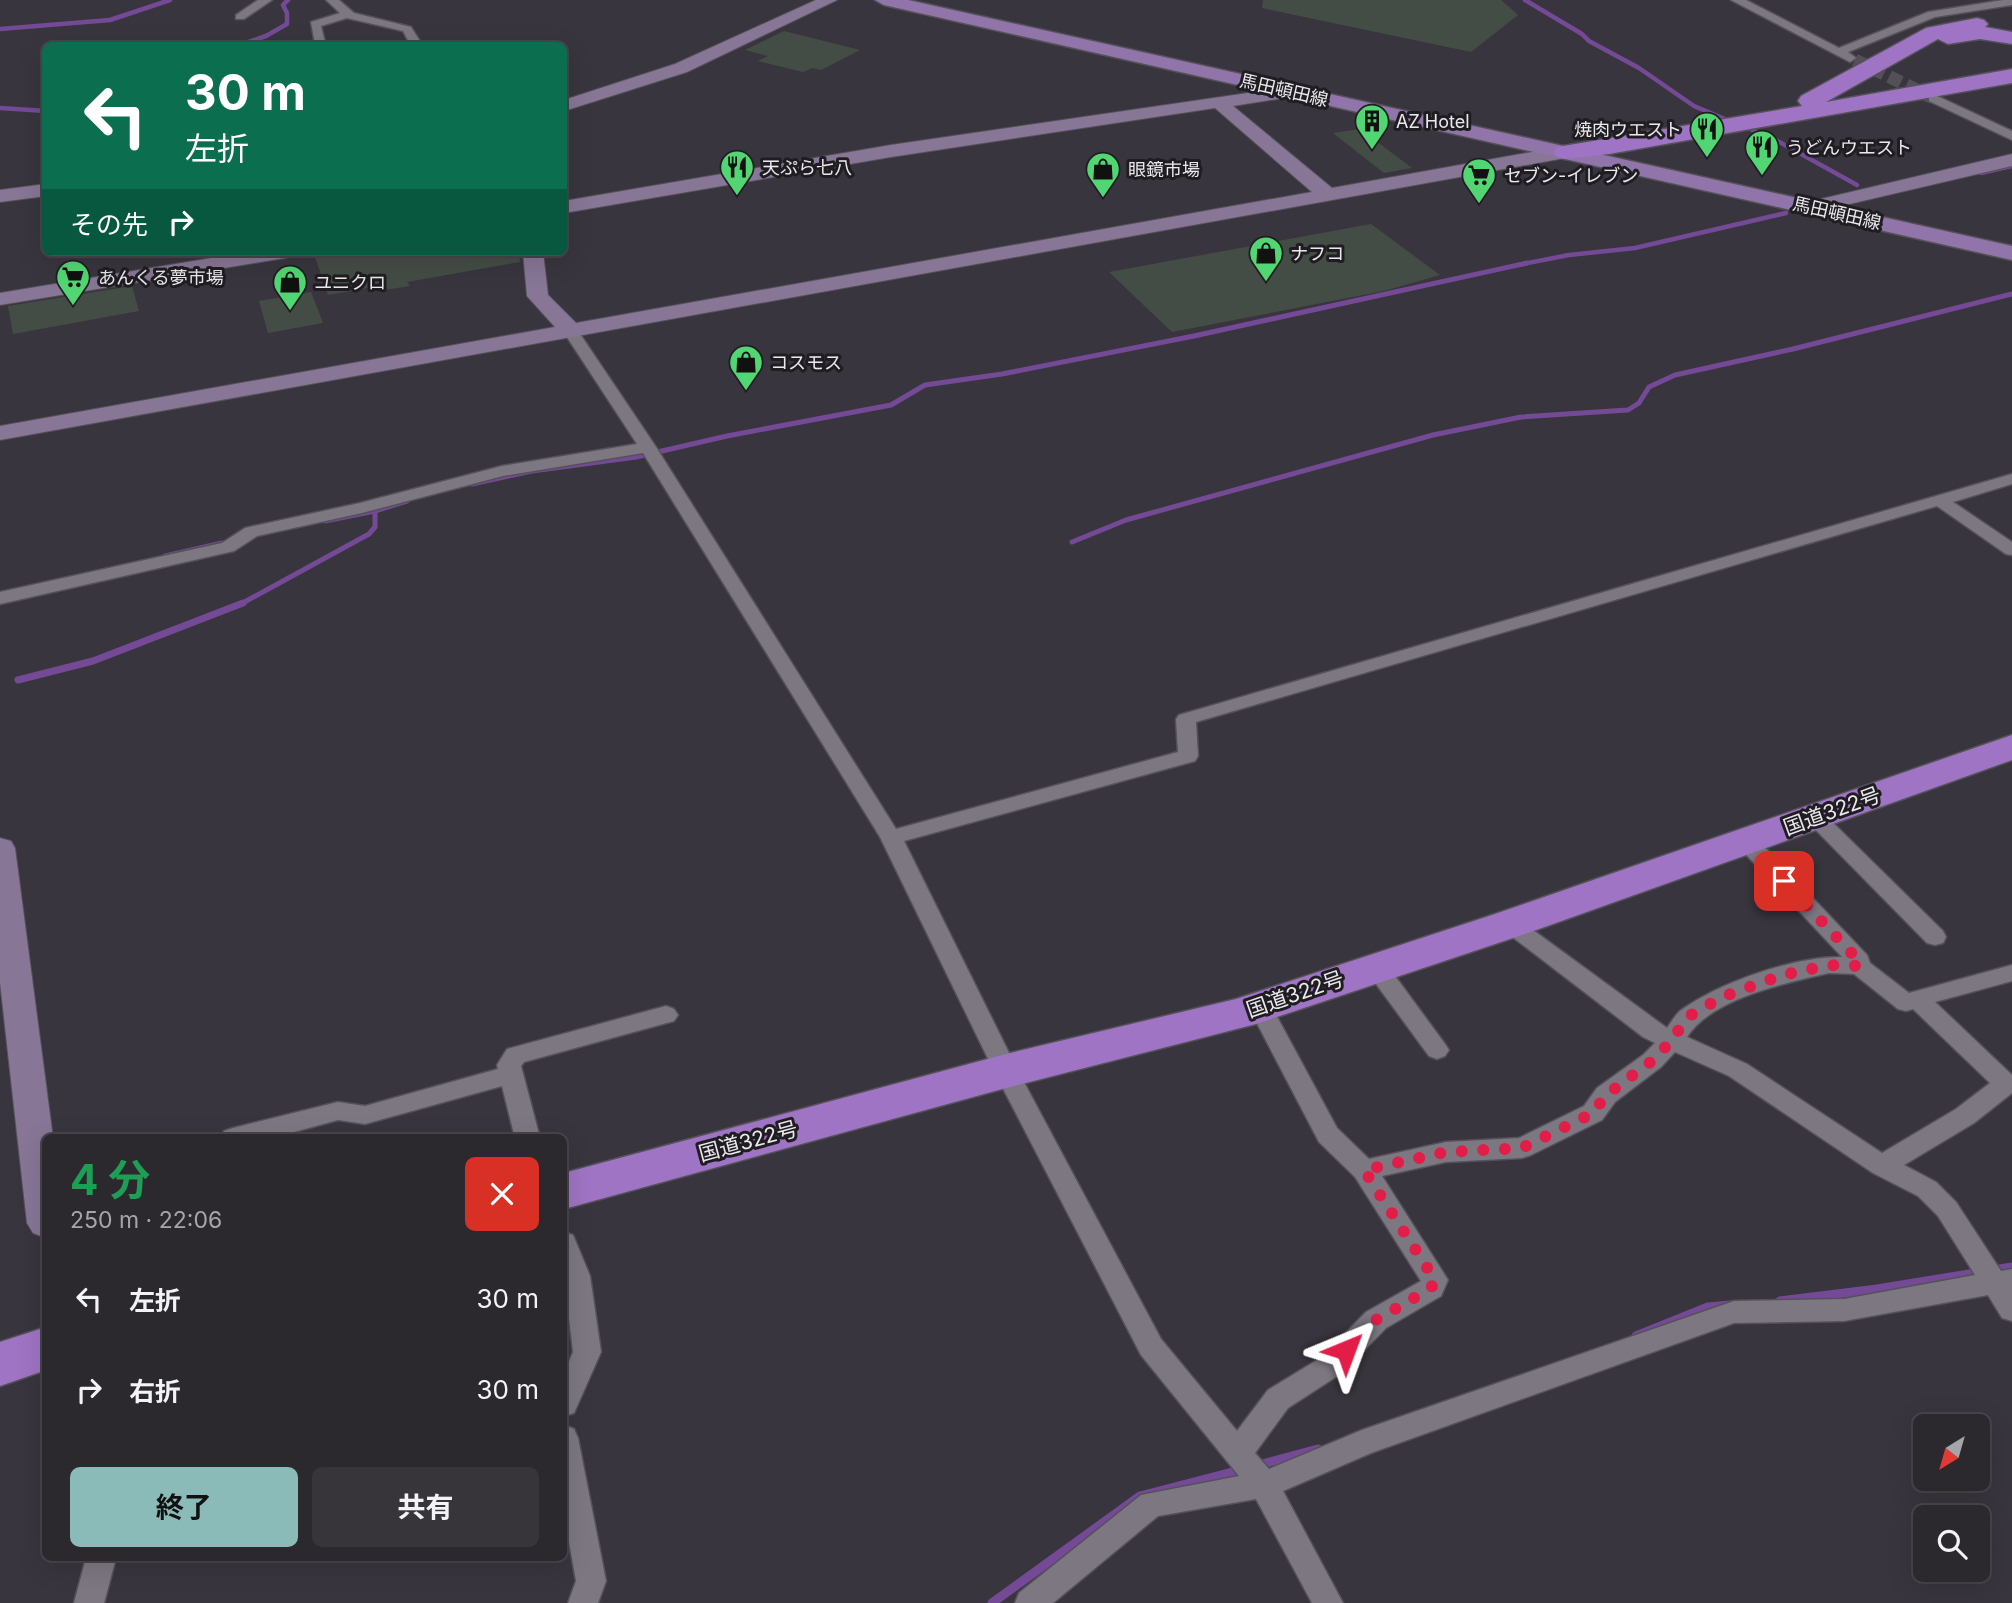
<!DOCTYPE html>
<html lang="ja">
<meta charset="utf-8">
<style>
body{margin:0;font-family:Inter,"Noto Sans JP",sans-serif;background:#37343a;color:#f1f3f6;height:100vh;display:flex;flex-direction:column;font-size:26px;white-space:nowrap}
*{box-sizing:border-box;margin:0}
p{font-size:23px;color:#a6a6aa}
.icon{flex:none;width:38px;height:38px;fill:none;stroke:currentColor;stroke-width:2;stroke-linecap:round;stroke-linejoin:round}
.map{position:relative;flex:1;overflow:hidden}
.drawer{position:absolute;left:42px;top:1134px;width:525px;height:427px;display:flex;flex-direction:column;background:#2b282e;border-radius:10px;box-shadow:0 7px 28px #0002,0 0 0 2px #47444a}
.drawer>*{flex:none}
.hud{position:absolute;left:42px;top:42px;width:525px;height:214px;border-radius:10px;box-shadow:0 7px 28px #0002,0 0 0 2px #47444a;background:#0b6e4f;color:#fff;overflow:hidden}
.needle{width:46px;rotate:217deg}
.fabs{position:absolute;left:1913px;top:1414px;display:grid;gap:14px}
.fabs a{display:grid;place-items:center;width:77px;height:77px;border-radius:10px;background:#2b282e;box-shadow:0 7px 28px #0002,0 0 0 2px #47444a;font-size:35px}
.pin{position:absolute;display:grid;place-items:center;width:60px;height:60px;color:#fff;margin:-30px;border-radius:14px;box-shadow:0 4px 10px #0006}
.me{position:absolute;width:77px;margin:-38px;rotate:44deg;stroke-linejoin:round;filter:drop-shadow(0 0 5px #0008)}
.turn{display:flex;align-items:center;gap:24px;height:147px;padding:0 28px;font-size:32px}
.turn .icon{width:91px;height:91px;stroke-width:2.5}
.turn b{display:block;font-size:49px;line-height:60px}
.then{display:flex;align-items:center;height:66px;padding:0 28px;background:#0003;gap:14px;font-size:26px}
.round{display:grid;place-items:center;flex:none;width:74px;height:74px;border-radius:10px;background:#37343a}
.headline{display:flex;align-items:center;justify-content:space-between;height:119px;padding:0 28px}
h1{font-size:42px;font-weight:700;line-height:52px;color:#1e9e55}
.primary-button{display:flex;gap:14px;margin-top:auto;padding:14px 28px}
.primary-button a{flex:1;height:80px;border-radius:10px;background:#8bbbb9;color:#111;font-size:28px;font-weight:700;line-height:80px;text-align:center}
.primary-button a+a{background:#37343a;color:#f1f3f6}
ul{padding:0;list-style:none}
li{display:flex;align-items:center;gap:21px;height:91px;padding:0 28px}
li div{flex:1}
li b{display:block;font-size:26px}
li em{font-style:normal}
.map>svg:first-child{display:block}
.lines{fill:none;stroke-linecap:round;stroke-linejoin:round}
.stream-far3{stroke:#744a96;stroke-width:4.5}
.stream-far2{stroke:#744a96;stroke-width:5}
.stream-far1{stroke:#744a96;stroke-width:7}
.stream{stroke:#744a96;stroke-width:9}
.building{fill:#444d45}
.street-tunnel{stroke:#545058;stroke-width:13;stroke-dasharray:13 6;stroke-linecap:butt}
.street-casing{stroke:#555159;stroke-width:3}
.secondary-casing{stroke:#555159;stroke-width:2}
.primary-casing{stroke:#555159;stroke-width:3}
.highway-casing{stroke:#555159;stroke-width:3}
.street{fill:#7d7782;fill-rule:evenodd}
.secondary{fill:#877696;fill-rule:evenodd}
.primary{fill:#9175aa;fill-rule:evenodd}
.highway{fill:#9f74c4;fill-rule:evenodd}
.route{stroke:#e11d48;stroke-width:12;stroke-dasharray:0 21.6}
.labels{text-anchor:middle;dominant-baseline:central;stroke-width:6;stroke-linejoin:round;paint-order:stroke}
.far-street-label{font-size:18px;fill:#eae7ed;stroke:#1f1d21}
.far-poi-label{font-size:18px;fill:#eae7ed;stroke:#1f1d21;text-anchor:start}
.street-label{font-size:21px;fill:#eae7ed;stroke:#1f1d21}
</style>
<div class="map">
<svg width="2012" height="1603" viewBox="0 0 2012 1603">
<rect width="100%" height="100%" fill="#39353e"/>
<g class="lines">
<g class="stream-far3">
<polyline points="1525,0 1582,34 1589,41 1639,68 1694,106 1732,122"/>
<polyline points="0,29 110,20 170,0"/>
<polyline points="237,46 266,36 287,24 287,13 283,5 288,0"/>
<polyline points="0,108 46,111"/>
<polyline points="1743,126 1774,139 1857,185"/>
<polyline points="1981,173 2012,166"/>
<polyline points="1518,265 1569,255 1635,248 1786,213"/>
</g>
<g class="stream-far2">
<polyline points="472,484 532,471 636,457 727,436 891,405 925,385 1002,374 1194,336 1527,263"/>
<polyline points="325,521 375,511"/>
<polyline points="1072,542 1126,520 1433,435 1521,417 1628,410 1639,403 1649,387 1675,375 1793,349 2012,294"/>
<polyline points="165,556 222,543"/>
<polyline points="239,605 369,534 375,527 375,511 407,501"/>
</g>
<polyline class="stream-far1" points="18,680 93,661 243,603"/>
<g class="stream">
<polyline points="1780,1301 1877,1289 2012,1267"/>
<polyline points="1636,1336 1708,1307 1730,1305"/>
<polyline points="1255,1466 1318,1449"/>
<polyline points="992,1603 1140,1496 1244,1469"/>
</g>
</g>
<g class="building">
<polygon points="1263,0 1501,0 1518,15 1471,52 1262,8"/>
<polygon points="784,31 860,50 821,70 812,68 803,72 758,61 768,56 745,50"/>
<polygon points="1360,129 1412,168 1384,173 1333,133"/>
<polygon points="1371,224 1440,275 1384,291 1172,332 1109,272"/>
<polygon points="344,252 519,252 520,262 407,282 410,286 371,292 368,288 328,295 315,257"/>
<polygon points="132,286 139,311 13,334 8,306"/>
<polygon points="311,292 323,323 268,333 259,301"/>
</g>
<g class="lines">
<polyline class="street-tunnel" points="1855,60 1933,98"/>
<g class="street-casing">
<g id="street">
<polygon points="258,0 272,0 244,19 236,19 236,15"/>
<polygon points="326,0 339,0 354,13 411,27 423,46 411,46 403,31 347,18 321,26 325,42 315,44 311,22 340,13"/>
<polygon points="1731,0 1746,0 1839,48 1928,12 2003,0 2012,0 2012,5 1935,17 1848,52 1856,58 1850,62"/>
<polygon points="1933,94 2012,131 2012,140 1929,101 1929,95"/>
<path d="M 571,326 L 576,328 L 656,447 L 896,829 L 1178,752 L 1176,719 L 1179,715 L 2012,474 L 2012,484 L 1953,502 L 2012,542 L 2012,555 L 2006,554 L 1937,506 L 1196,722 L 1198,756 L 1195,761 L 904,841 L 1018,1071 L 1161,1339 L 1237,1431 L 1268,1390 L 1322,1357 L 1366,1312 L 1421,1281 L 1355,1177 L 1319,1142 L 1248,1006 L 1252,1000 L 1260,998 L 1268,1000 L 1337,1128 L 1369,1159 L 1446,1142 L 1519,1138 L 1584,1106 L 1597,1088 L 1643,1055 L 1655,1043 L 1643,1037 L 1502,929 L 1499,924 L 1502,919 L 1510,916 L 1518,919 L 1667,1028 C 1671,1023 1675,1015 1680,1011 C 1718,983 1795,956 1842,957 L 1738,846 L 1735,841 L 1738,836 L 1754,836 L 1867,955 L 1870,963 L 1909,993 L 2012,965 L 2012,981 L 1935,1002 L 2012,1075 L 2012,1093 L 1974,1123 L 1904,1165 L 1936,1182 L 1956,1202 L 2001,1271 L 2012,1269 L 2012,1321 L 2002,1318 L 1988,1295 L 1844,1321 L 1734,1323 L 1371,1453 L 1283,1491 L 1343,1603 L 1312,1603 L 1256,1499 L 1158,1516 L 1053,1603 L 1015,1603 L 1019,1593 L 1141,1495 L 1239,1476 L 1141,1355 L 994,1071 L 880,837 L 643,453 L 503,476 L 362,513 L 257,536 L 234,551 L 0,604 L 0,592 L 222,543 L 245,528 L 360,503 L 502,466 L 637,444 L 563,331 ZM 1829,973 L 1854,974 L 1898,1009 L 1906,1011 L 1913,1009 L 1990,1083 L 1956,1109 L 1882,1153 L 1747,1064 L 1687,1037 C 1712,998 1786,983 1829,973 ZM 1675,1052 L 1729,1076 L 1873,1173 L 1918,1196 L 1938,1216 L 1975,1275 L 1844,1299 L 1734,1301 L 1362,1430 L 1269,1469 L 1255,1453 L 1288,1408 L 1342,1373 L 1386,1328 L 1441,1296 L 1448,1280 L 1382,1176 L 1446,1162 L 1522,1158 L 1531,1155 L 1602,1120 L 1615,1102 L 1661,1067 Z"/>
<polygon points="1815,810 1822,812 1943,931 1946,937 1943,943 1935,945 1927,943 1808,822 1804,817 1808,812"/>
<polygon points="1376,959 1384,961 1445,1044 1449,1050 1445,1056 1437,1059 1429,1056 1368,973 1364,967 1368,961"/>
<polygon points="666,1006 674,1009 678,1015 674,1021 524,1062 521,1066 540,1138 515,1138 502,1086 365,1124 338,1120 272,1138 221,1138 224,1131 233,1128 338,1102 365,1106 498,1069 497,1065 507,1049"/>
<polygon points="564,1232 573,1235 590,1276 601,1352 574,1413 564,1416 564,1374 573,1352 564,1276"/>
<polygon points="564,1425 574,1429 578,1438 606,1581 598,1603 568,1603 576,1581 564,1514"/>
<polygon points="86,1558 116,1558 104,1603 74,1603"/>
</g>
</g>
<g class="secondary-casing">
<g id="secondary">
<polygon points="816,0 837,0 687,72 564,111 564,100 675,64"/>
<polygon points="1290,87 1299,92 1296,96 1233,106 1332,188 1565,146 1574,152 1565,158 0,440 0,426 555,327 527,296 523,252 543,252 548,295 576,323 1312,192 1215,108 891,157 564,213 564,201 891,145"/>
<polygon points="2012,154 2012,166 1811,213 1801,207 1804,203"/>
<polygon points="46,184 46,196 0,202 0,190"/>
<polygon points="248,252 295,252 292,256 285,258 0,305 0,293"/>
<polygon points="0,838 11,841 15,848 53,1138 46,1138 46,1238 33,1233 27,1223 0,982"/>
</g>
</g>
<g class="primary-casing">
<polygon id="primary" points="875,0 908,0 2012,246 2012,260 884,5"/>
</g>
<g class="highway-casing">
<g id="highway">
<polygon points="1977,18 1984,20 1988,24 1985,27 2012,32 2012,44 1980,39 1948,44 1938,39 1826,102 2012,69 2012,83 1609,154 1565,159 1557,157 1553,152 1557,147 1802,106 1798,101 1801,96 1926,28"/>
<polygon points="2012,735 2012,760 1525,934 1256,1024 1006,1088 564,1209 564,1173 1006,1054 1236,999 1495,914"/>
<polygon points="46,1327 46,1370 0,1386 0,1342"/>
</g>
</g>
<use href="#street" class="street"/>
<use href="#secondary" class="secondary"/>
<use href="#primary" class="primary"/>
<use href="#highway" class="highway"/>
</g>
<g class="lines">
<polyline class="route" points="1346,1350 1376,1320 1431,1288 1435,1280 1364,1170 1446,1152 1522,1148 1593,1113 1606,1095 1652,1061 1673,1039 1686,1018 1722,997 1783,975 1829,965 1860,966 1859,961 1784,881"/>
</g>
<defs>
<g id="building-pin" transform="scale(1.75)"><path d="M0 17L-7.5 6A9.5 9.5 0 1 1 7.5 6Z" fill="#52d673" stroke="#1f1d21"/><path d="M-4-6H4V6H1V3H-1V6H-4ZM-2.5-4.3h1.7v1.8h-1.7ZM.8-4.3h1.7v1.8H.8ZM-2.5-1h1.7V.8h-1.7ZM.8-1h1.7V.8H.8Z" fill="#111"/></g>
<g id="restaurant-pin" transform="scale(1.75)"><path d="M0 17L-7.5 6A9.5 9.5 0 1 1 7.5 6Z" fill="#52d673" stroke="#1f1d21"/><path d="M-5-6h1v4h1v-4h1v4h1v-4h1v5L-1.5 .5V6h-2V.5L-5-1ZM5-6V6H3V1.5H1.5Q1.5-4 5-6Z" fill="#111"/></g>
<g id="shop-pin" transform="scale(1.75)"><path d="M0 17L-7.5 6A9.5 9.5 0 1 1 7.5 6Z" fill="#52d673" stroke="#1f1d21"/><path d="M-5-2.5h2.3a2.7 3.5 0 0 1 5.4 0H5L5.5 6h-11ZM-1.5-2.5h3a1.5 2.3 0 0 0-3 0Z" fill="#111"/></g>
<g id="supermarket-pin" transform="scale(1.75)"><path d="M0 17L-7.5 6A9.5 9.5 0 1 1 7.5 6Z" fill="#52d673" stroke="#1f1d21"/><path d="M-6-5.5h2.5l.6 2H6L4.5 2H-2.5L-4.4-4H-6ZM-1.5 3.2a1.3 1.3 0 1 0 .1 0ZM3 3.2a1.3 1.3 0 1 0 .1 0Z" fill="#111"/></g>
</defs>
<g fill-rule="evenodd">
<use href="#building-pin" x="1372" y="121"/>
<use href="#restaurant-pin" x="1707" y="129"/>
<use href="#restaurant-pin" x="1762" y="147"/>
<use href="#restaurant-pin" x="737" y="167"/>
<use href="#shop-pin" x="1103" y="169"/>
<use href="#supermarket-pin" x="1479" y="175"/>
<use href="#shop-pin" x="1266" y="253"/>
<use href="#supermarket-pin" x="73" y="277"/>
<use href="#shop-pin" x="290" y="282"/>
<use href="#shop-pin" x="746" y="362"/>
</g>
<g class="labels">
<g class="far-street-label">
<text transform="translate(1284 90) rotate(13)">馬田頓田線</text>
<text transform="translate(1837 213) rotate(13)">馬田頓田線</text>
</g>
<g class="far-poi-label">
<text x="1396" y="121">AZ Hotel</text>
<text x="1682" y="129" text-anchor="end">焼肉ウエスト</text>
<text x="1786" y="147">うどんウエスト</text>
<text x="762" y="167">天ぷら七八</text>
<text x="1128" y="169">眼鏡市場</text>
<text x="1504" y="175">セブン-イレブン</text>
<text x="1290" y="253">ナフコ</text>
<text x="98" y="277">あんくる夢市場</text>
<text x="314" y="282">ユニクロ</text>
<text x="770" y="362">コスモス</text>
</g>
<g class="street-label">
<text transform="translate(1832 811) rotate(-20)">国道322号</text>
<text transform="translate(1295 994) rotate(-19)">国道322号</text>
<text transform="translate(748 1141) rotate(-15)">国道322号</text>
</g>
</g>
</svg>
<div class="fabs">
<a><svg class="needle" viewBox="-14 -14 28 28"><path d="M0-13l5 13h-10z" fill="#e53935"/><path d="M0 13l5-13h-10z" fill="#a6a6aa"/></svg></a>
<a><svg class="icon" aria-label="search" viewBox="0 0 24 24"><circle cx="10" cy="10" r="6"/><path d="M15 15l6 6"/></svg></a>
</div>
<div class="pin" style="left:1784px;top:881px;background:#d93025"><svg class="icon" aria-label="arrive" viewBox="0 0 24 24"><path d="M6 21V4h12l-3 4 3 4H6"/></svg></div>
<svg class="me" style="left:1346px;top:1350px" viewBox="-20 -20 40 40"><path d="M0-17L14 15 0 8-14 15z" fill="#e11d48" stroke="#fff" stroke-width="4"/></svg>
<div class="hud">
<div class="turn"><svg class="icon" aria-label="left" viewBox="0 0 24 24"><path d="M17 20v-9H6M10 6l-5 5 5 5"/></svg><div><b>30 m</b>左折</div></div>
<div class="then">その先<svg class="icon" aria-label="right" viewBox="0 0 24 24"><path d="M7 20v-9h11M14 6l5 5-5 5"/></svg></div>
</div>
<section class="drawer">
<div class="headline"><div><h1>4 分</h1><p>250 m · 22:06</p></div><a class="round" style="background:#d93025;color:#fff"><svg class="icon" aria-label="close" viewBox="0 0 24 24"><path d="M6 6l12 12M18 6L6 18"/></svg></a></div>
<ul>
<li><svg class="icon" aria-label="left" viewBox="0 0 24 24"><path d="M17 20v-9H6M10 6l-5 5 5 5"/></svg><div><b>左折</b></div><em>30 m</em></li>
<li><svg class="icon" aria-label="right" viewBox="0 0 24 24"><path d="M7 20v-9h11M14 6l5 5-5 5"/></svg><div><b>右折</b></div><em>30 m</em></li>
</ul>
<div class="primary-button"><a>終了</a><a>共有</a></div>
</section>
</div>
